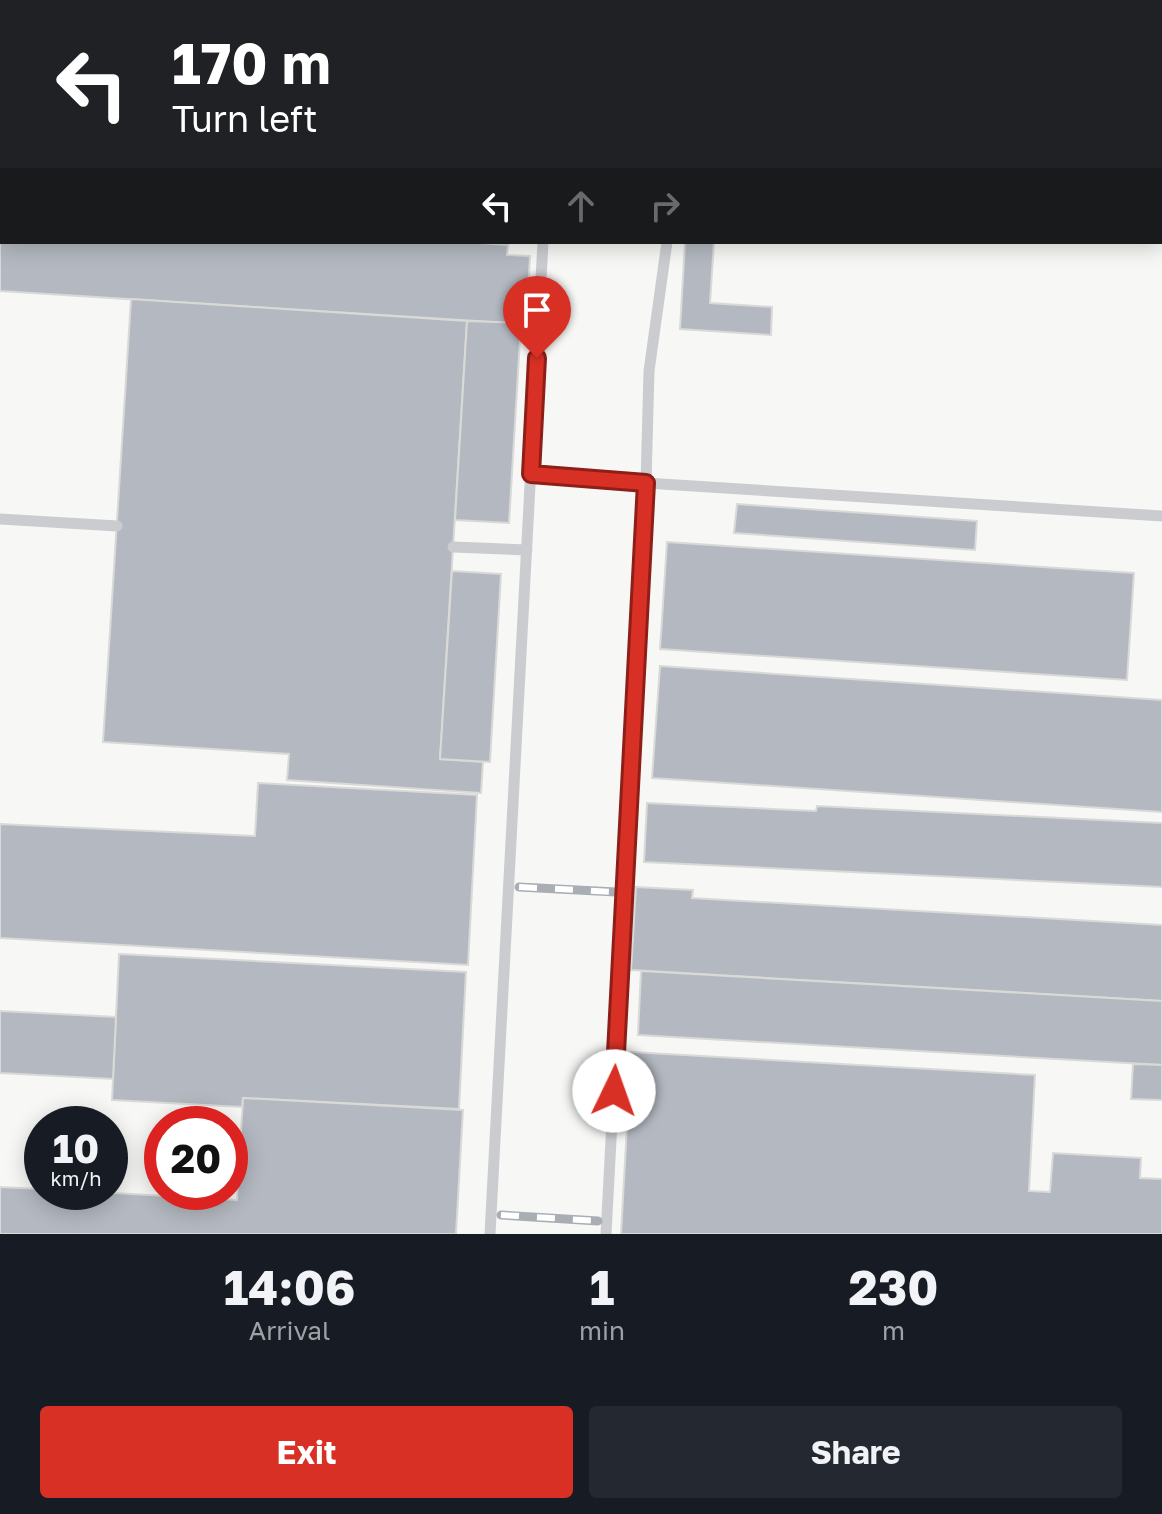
<!DOCTYPE html>
<style>
body{margin:0;font-family:"Golos Text",sans-serif;background:#242831;color:#f1f3f6;height:100vh;display:flex;flex-direction:column;font-size:30px;white-space:nowrap}
*{box-sizing:border-box;margin:0}
p{font-size:26px;color:#9ea1a6}
.icon{flex:none;width:44px;height:44px;fill:none;stroke:currentColor;stroke-width:2;stroke-linecap:round;stroke-linejoin:round}
.map{position:relative;height:1234px;overflow:hidden}
.side{display:flex;flex-direction:column;background:#171b24;flex:1}
.side>*{flex:none}
.guide{position:absolute;left:0px;top:0px;width:1162px;height:244px;box-shadow:0 4px 20px #0003;background:#202124;color:#fff;overflow:hidden}
.speed{position:absolute;left:24px;top:1106px;display:flex;gap:16px;font-size:40px;font-weight:700;text-align:center}
.speed>*{display:grid;place-content:center;width:104px;height:104px;border-radius:50%;background:#171b24;box-shadow:0 4px 20px #0003;line-height:1}
.speed small{font-size:20px;font-weight:400}
.speed .limit{border:12px solid #d22;background:#fff;color:#111}
.pin{position:absolute;display:grid;place-items:center;width:68px;height:68px;color:#fff;margin:-82px -34px;border-radius:50% 50% 50% 0;rotate:-45deg;box-shadow:0 0 8px #0007}
.pin .icon{rotate:45deg}
.me{position:absolute;width:88px;margin:-44px;rotate:3deg;stroke-linejoin:round;filter:drop-shadow(0 0 6px #0008)}
.turn{display:flex;align-items:center;gap:28px;height:168px;padding:0 40px;font-size:36px}
.turn .icon{width:104px;height:104px;stroke-width:2.5}
.turn b{display:block;font-size:56px;line-height:68px}
.lanes{display:flex;align-items:center;height:76px;padding:0 40px;background:#0003;justify-content:center;gap:40px;direction:ltr}
.lanes .off{opacity:.35}
.eta{display:flex;justify-content:space-evenly;align-items:center;height:136px;text-align:center}
.eta b{font-size:48px;font-weight:700;line-height:56px}
.primary-button{display:flex;gap:16px;margin-top:auto;padding:16px 40px}
.primary-button a{flex:1;height:92px;border-radius:8px;background:#d93025;color:#fff;font-size:32px;font-weight:700;line-height:92px;text-align:center}
.primary-button a+a{background:#242831;color:#f1f3f6}
.map>svg:first-child{display:block}
.building{fill:#b4b9c1;stroke:#d9d9d7;stroke-width:2}
.lines{fill:none;stroke-linecap:round;stroke-linejoin:round}
.service{stroke:#caccd0;stroke-width:11}
.rail-casing{stroke:#a9adb4;stroke-width:9}
.rail{stroke:#fff;stroke-width:6;stroke-dasharray:18;stroke-linecap:butt}
.route-casing{stroke:#8d1f18;stroke-width:20}
.route{stroke:#d93025;stroke-width:14}
</style>
<div class="map">
<svg width="1162" height="1234" viewBox="0 0 1162 1234">
<rect width="100%" height="100%" fill="#f7f8f5"/>
<g class="building">
<rect x="709" y="0" width="37" height="2"/>
<polygon points="0,53 2,54 2,162 0,162"/>
<polygon points="0,212 2,212 2,242 465,242 508,245 507,255 530,256 527,307 509,305 508,323 0,291"/>
<polygon points="685,242 714,242 710,303 772,307 771,335 680,329"/>
<polygon points="131,299 467,321 440,759 483,762 481,793 287,780 289,754 103,742"/>
<polygon points="467,321 521,323 509,523 455,520"/>
<polygon points="737,504 977,521 975,550 734,533"/>
<polygon points="667,542 1134,573 1127,680 660,649"/>
<polygon points="452,571 501,574 490,762 440,759"/>
<polygon points="660,666 1162,700 1162,812 652,778"/>
<polygon points="258,783 477,795 468,965 0,938 0,824 255,836"/>
<polygon points="647,803 816,811 817,806 1162,823 1162,887 644,862"/>
<polygon points="636,887 693,890 692,898 1162,925 1162,1001 631,970"/>
<polygon points="119,954 466,972 459,1109 243,1098 242,1107 112,1100"/>
<polygon points="641,971 1162,1001 1162,1065 638,1035"/>
<polygon points="0,1011 116,1017 113,1079 0,1073"/>
<polygon points="631,1052 1035,1075 1029,1191 1050,1192 1053,1153 1141,1158 1140,1178 1162,1179 1162,1234 621,1234"/>
<polygon points="1133,1064 1162,1065 1162,1100 1131,1099"/>
<polygon points="243,1098 463,1110 456,1234 0,1234 0,1187 42,1189 42,1192 96,1192 237,1200"/>
</g>
<g class="lines">
<g class="service">
<polyline points="555,2 556,0"/>
<polyline points="692,2 693,0"/>
<polyline points="531,474 646,483 1162,516"/>
<polyline points="0,519 117,526"/>
<polyline points="453,547 527,550"/>
<polyline points="490,1234 543,242"/>
<polyline points="606,1234 646,483 649,371 667,242"/>
</g>
<g class="rail-casing">
<g id="rail">
<polyline points="519,887 616,892"/>
<polyline points="501,1215 598,1221"/>
</g>
</g>
<use href="#rail" class="rail"/>
</g>
<g class="lines">
<g class="route-casing">
<polyline id="route" points="537,358 531,474 646,483 614,1091"/>
</g>
<use href="#route" class="route"/>
</g>
</svg>
<div class="speed"><div>10<small>km/h</small></div><div class="limit">20</div></div>
<div class="pin" style="left:537px;top:358px;background:#d93025"><svg class="icon" aria-label="arrive" viewBox="0 0 24 24"><path d="M6 21V4h12l-3 4 3 4H6"/></svg></div>
<svg class="me" style="left:614px;top:1091px" viewBox="-20 -20 40 40"><circle r="19" fill="#fff"/><path d="M0-13L10 11 0 6-10 11z" fill="#d93025"/></svg>
<div class="guide">
<div class="turn"><svg class="icon" aria-label="left" viewBox="0 0 24 24"><path d="M17 20v-9H6M10 6l-5 5 5 5"/></svg><div><b>170 m</b>Turn left</div></div>
<div class="lanes"><svg class="icon" aria-label="left" viewBox="0 0 24 24"><path d="M17 20v-9H6M10 6l-5 5 5 5"/></svg><svg class="icon off" aria-label="ahead" viewBox="0 0 24 24"><path d="M12 20V5M6 11l6-6 6 6"/></svg><svg class="icon off" aria-label="right" viewBox="0 0 24 24"><path d="M7 20v-9h11M14 6l5 5-5 5"/></svg></div>
</div>
</div>
<section class="side">
<div class="eta">
<div><b>14:06</b><p>Arrival</p></div>
<div><b>1</b><p>min</p></div>
<div><b>230</b><p>m</p></div>
</div>
<div class="primary-button"><a>Exit</a><a>Share</a></div>
</section>
